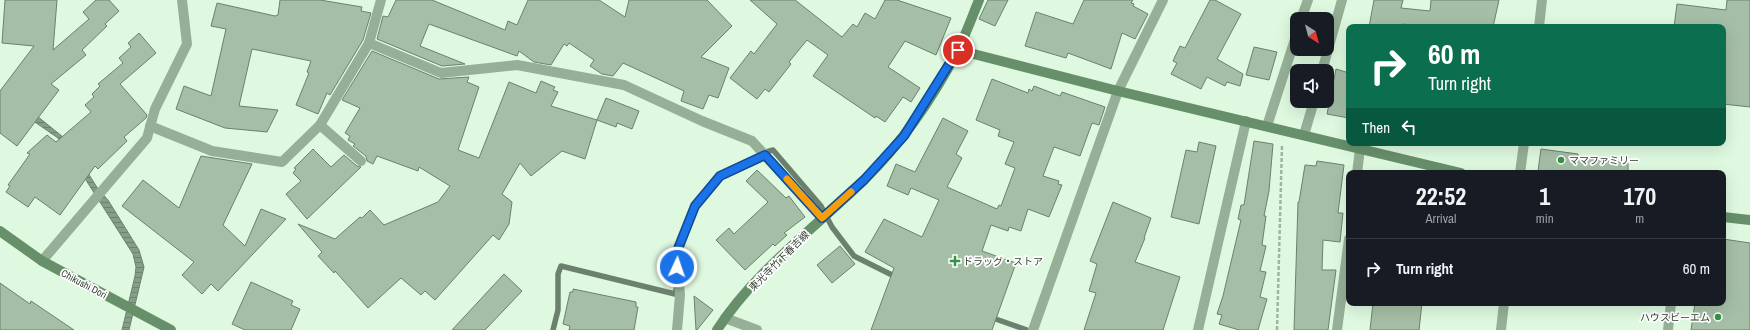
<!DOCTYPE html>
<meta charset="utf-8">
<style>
body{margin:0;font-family:"Archivo Narrow","Noto Sans JP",sans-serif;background:#242831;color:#f1f3f6;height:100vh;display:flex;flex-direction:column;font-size:15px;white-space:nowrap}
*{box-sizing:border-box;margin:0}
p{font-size:13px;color:#9ea1a6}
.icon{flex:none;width:22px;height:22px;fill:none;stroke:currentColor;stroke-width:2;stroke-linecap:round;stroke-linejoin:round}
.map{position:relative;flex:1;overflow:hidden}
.details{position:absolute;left:1346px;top:170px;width:380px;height:136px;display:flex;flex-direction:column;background:#171b24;border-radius:8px;box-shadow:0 4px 16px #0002}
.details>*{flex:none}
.guide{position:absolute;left:1346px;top:24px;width:380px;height:122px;border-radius:8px;box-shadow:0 4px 16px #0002;background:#0b6e4f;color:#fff;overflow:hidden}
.needle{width:26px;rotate:144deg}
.controls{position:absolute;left:1290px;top:12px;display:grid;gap:8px}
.controls a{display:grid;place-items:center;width:44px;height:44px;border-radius:8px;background:#171b24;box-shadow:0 4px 16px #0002;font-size:20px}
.pin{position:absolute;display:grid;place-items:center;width:34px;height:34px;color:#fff;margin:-17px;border:2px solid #fff;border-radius:50%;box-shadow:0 1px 4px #0007}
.me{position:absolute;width:44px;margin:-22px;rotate:3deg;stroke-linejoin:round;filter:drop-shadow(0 0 3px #0008)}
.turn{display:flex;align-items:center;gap:14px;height:84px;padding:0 16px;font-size:18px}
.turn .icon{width:52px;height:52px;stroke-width:2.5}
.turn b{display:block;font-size:28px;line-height:34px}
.then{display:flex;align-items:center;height:38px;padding:0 16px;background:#0003;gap:8px;font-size:15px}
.eta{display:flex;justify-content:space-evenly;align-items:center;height:68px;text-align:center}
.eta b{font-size:24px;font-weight:700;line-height:28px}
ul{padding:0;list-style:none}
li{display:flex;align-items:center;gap:12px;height:60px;padding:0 16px;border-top:1px solid #363941}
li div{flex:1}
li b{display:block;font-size:15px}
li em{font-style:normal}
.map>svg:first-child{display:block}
.water{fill:url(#water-rules);stroke:#6c816d}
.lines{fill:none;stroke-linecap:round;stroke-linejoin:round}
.stream{stroke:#6c816d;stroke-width:5.5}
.building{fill:#a5bea6;stroke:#6a826c}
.path{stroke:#a0b5a1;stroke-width:2.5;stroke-dasharray:4 2;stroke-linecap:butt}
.street{stroke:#95b096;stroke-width:10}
.secondary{stroke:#67906a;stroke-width:10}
.route-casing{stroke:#114b97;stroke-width:10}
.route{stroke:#1a73e8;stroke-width:7}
.slow{stroke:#f59e0b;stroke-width:7}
.poi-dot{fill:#369345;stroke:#fff;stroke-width:1.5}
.labels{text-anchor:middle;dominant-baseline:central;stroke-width:3.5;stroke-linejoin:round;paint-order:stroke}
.poi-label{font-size:10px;fill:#323c32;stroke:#fff;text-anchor:start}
.street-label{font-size:10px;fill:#323c32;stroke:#fff}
</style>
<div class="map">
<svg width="1750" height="330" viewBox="0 0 1750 330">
<defs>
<pattern id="water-rules" width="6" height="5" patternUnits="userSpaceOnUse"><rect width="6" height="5" fill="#859f86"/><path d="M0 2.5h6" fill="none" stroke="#6d836e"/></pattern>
</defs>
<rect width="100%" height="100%" fill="#def9e0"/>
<polygon class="water" points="0,91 32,112 68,141 98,189 108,200 139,250 144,267 129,330 122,330 135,276 136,267 133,254 63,144 58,138 0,98"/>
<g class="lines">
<g class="stream">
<polyline points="762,153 773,150 821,206 832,227 854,256 898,278"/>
<polyline points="990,317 1027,330"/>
<polyline points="553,330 558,310 558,274 561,266 675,294 677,286"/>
</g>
</g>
<g class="building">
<polygon points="5,0 57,0 53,50 89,19 83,12 96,0 109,0 119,11 105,24 107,26 82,50 86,55 51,84 59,90 17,146 0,133 0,91 34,46 2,43"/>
<polygon points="280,0 320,0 362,7 361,11 371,13 363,40 330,95 327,93 318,114 296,105 309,73 307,72 311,61 252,49 239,106 278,110 267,132 225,128 176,109 184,86 211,96 226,29 211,26 217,3 275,16 278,15"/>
<polygon points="396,0 432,0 505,30 508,21 517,25 528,0 599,0 625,17 629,0 707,0 732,26 701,57 729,68 718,98 709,95 703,109 681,101 684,91 623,63 613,76 602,74 590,66 594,60 569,43 567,46 564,44 551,65 534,62 519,51 517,56 429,24 420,46 465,64 442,66 377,39 383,16 388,17"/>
<polygon points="750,0 795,0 842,37 853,24 857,27 865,13 875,19 885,0 897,0 951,18 936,55 905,41 888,67 920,88 911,102 903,97 885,122 876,116 875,118 813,76 828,55 807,40 789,62 791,64 769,92 765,89 757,99 730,78 751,51 754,54 777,24"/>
<polygon points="988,0 1008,0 995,26 979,19"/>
<polygon points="1084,0 1133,0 1131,3 1134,4 1133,6 1148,14 1135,39 1122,33 1111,69 1068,53 1066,58 1025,46 1036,12 1073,24"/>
<polygon points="1210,0 1215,0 1241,14 1217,59 1243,74 1240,86 1227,82 1225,86 1207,77 1201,89 1171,74 1177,63 1173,61 1180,46 1185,48"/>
<polygon points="1374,0 1403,0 1401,8 1430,11 1431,0 1499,0 1493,27 1429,27 1403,24 1403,27 1369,27"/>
<polygon points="1727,0 1750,0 1750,107 1723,104 1723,27 1674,27 1677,4 1726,10"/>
<polygon points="139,33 156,53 120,84 147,115 146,118 124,137 127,141 98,169 95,166 60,215 35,197 28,207 6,192 10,186 8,185 30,154 27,153 47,135 56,142 91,112 85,105 94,97 92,94 100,86 98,84 123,63 119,58 131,47 128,43"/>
<polygon points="1254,47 1277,52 1269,80 1246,75"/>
<polygon points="372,51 439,79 469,77 467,82 479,87 458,150 479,158 509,82 536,93 541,81 555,87 553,90 558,92 551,106 597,120 585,159 562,151 531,176 520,163 502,194 512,202 509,224 499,240 493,235 435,300 425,291 421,295 401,278 368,308 335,271 334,273 318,256 322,252 298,224 335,239 360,217 362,218 370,210 384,225 438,202 450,186 419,167 418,171 377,156 373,164 367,161 366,156 353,146 355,144 348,140 350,136 345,133 360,108 342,100"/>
<polygon points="1336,69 1349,73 1349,118 1327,114"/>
<polygon points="992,79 1028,93 1029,89 1032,91 1034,86 1060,96 1062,92 1105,107 1099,125 1092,123 1080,156 1054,147 1043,176 1059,181 1058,184 1062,185 1049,217 1028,209 1021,231 1009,227 1008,231 991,225 982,251 1016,263 992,330 871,330 894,268 865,252 884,219 922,237 939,200 911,188 908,195 887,186 896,164 915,172 943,118 968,131 956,154 962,158 947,187 997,209 999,205 1001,206 1015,168 1005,164 1014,142 998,136 1000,130 976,120"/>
<polygon points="606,98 639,111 632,129 617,123 616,127 597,120"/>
<polygon points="1254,141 1273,144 1269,191 1264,216 1266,216 1262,245 1266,246 1260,271 1266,272 1260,297 1267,299 1258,330 1239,330 1219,324 1222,315 1217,314 1223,296 1241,220 1238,219 1241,205 1244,205"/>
<polygon points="1199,142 1216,146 1199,224 1171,217 1186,150 1197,152"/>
<polygon points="313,149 331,167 344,155 357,166 361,167 307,219 286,194 301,181 293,173 296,169 294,168"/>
<polygon points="1541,149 1578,154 1578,158 1628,163 1628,173 1538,171"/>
<polygon points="201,156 252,164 223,225 245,246 261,209 286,219 218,291 211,284 202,294 182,275 194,262 122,206 143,180 179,208"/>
<polygon points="1317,161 1344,165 1338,213 1343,213 1340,242 1323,240 1322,270 1336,270 1328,330 1294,330 1298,202 1299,202 1305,165 1316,166"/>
<polygon points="757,170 786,198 789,196 805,217 784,233 787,235 775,246 773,244 745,270 716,240 729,228 734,234 768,202 746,181"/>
<polygon points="1113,202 1151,218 1144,238 1145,238 1135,262 1180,277 1163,330 1084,330 1096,293 1089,291 1097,264 1090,261"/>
<polygon points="1723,239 1750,243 1750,330 1691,330 1695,303 1723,303"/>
<polygon points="840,246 855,264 832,283 817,265"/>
<polygon points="504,274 522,291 485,330 452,330"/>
<polygon points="251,282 293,301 291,305 300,309 291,330 245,330 232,324"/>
<polygon points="0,283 30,304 31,301 74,330 0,330"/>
<polygon points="573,289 636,302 636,307 638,307 634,330 569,330 570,326 563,324 570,292 573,292"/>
<polygon points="694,296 713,310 697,330 696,330"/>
<polygon points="1373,303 1422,303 1419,330 1370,330"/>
</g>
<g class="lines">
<polyline class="path" points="1277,330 1282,145"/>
<g class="street">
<polyline points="1301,19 1308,0"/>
<polyline points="1539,27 1542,0"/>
<polyline points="369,43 381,0"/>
<polyline points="1322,71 1342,0"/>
<polyline points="320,125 369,43 441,73 517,65 624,85 702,121 752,141 822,218"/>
<polyline points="150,126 212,151 282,162 320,125 361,161"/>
<polyline points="1267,126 1297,33"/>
<polyline points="1304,135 1314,101"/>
<polyline points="1357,173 1360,149"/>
<polyline points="1520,173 1524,143"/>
<polyline points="42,261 147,138 155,109 187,44 182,0"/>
<polyline points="725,318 757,330"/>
<polyline points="677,330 680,295 676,253 695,206 720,176 765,155"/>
<polyline points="1033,330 1118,91 1163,0"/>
<polyline points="1198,330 1246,121"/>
<polyline points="1337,330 1349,239"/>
<polyline points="1501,330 1504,303"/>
<polyline points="1668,330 1671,303"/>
</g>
<g class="secondary">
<polyline points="958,50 1118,91 1461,173"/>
<polyline points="1723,217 1750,220"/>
<polyline points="0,231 42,261 171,330"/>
<path d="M 717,330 C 755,271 814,229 864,180 C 901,144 934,96 958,50 C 966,34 972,17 979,0"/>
</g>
</g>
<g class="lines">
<g class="route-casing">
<polyline id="route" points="677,267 676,254 695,206 720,176 765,155 822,218 864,180 904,136 958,50"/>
</g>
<use href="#route" class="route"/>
<polyline class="slow" points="787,179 822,218 851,192"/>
</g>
<g class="poi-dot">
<circle cx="1561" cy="160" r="4"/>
<path d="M953 255h4v4h4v4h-4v4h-4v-4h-4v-4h4z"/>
<circle cx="1718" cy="317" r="4"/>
</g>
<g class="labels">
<g class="poi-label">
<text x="1569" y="160">ママファミリー</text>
<text x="963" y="261">ドラッグ・ストア</text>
<text x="1710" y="317" text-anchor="end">ハウスビーエム</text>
</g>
<g class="street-label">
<text transform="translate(779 261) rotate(-45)">東光寺竹下春吉線</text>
<text transform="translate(84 284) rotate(28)">Chikushi Dori</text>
</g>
</g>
</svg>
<div class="controls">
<a><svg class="needle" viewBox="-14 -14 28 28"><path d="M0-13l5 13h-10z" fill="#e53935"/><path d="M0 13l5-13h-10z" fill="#9ea1a6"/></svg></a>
<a><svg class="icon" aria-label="sound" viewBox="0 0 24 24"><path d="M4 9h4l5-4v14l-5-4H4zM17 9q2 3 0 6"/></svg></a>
</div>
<div class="pin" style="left:958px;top:50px;background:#d93025"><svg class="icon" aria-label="arrive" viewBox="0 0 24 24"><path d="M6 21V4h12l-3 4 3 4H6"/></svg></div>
<svg class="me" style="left:677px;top:267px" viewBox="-20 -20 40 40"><circle r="17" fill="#1a73e8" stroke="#fff" stroke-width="3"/><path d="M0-11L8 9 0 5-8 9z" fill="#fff"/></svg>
<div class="guide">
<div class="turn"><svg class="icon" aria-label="right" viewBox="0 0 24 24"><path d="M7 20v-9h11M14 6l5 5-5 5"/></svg><div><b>60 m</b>Turn right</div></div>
<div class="then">Then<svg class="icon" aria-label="left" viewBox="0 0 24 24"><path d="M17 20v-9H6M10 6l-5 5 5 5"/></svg></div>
</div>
<section class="details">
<div class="eta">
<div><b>22:52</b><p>Arrival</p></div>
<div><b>1</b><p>min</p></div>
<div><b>170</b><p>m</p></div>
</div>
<ul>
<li><svg class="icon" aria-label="right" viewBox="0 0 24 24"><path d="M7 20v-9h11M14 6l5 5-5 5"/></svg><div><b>Turn right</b></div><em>60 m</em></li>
</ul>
</section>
</div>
